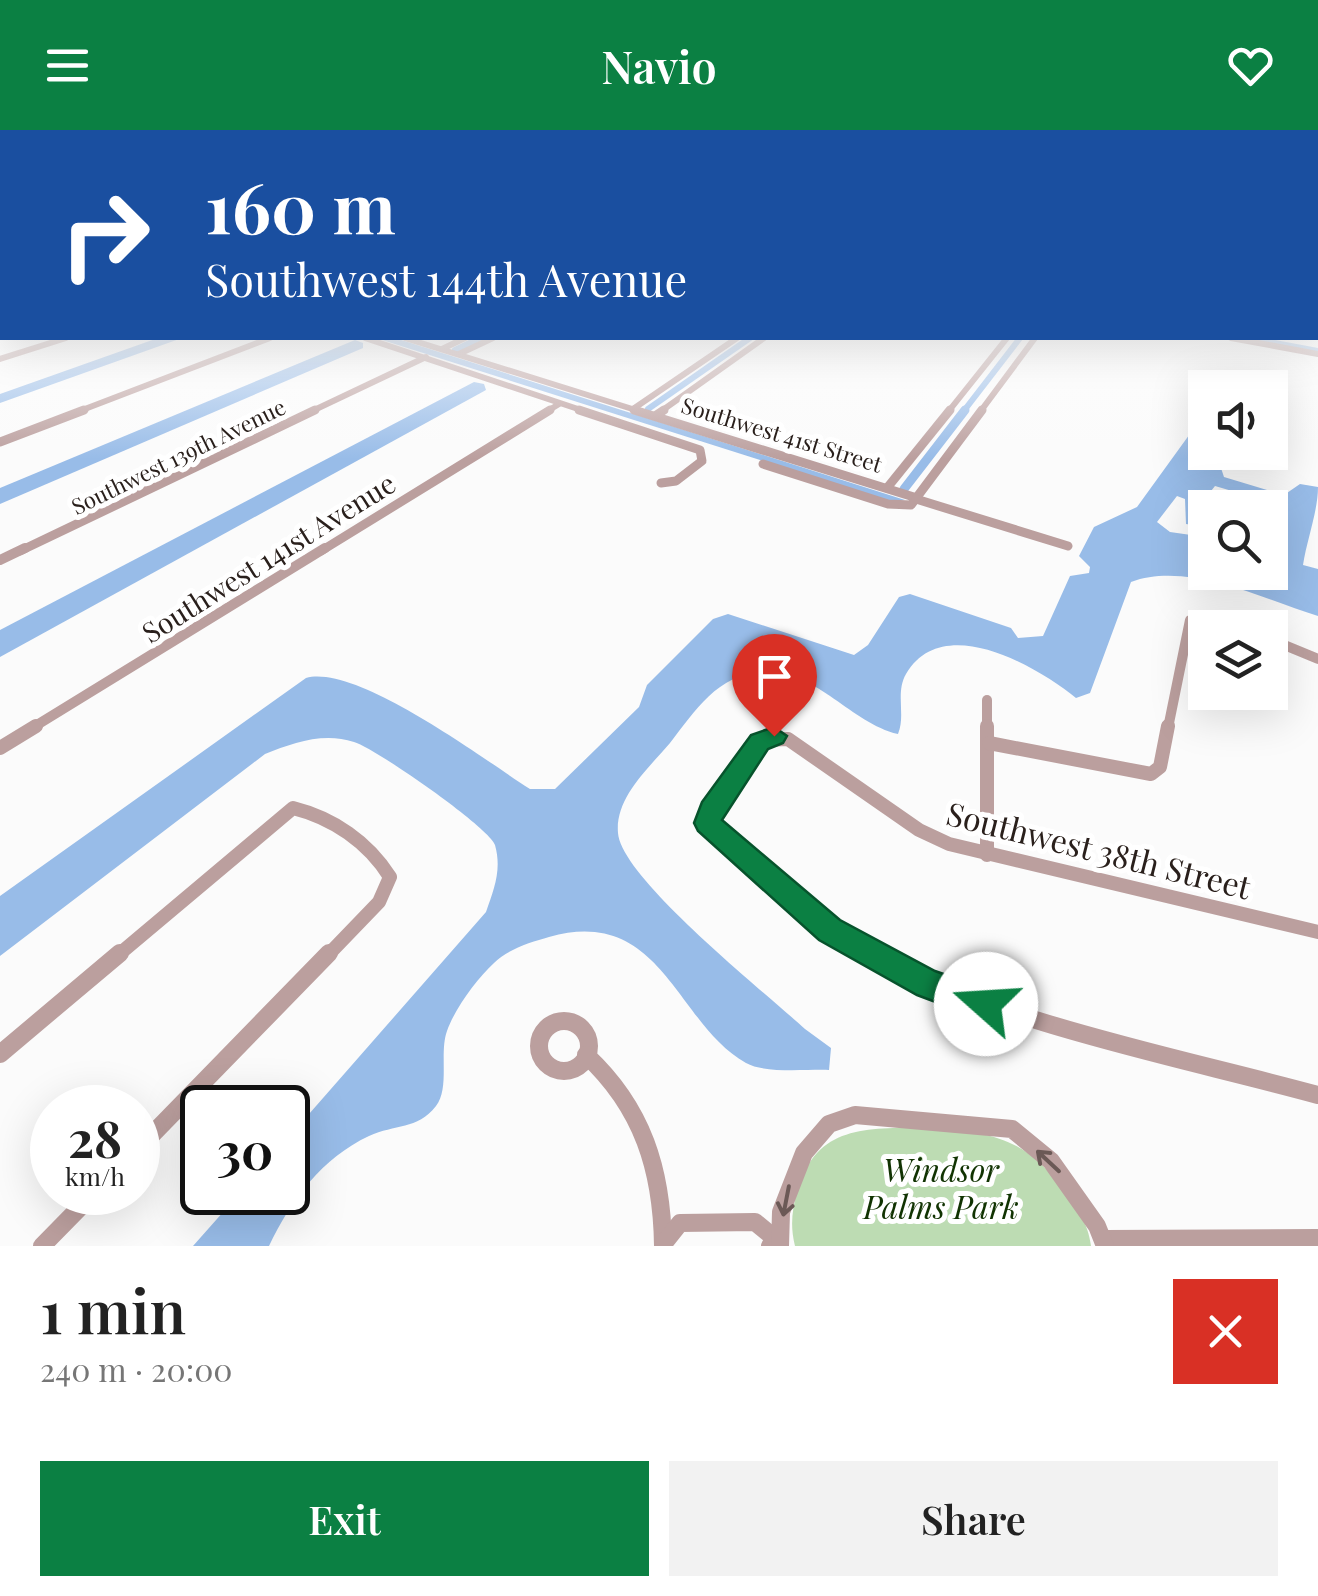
<!DOCTYPE html>
<meta charset="utf-8">
<style>
body{margin:0;font-family:"Playfair Display",serif;background:#f2f2f2;color:#222;height:100vh;display:flex;flex-direction:column;font-size:38px;white-space:nowrap}
*{box-sizing:border-box;margin:0}
p{font-size:32px;color:#767676}
.icon{flex:none;width:55px;height:55px;fill:none;stroke:currentColor;stroke-width:2;stroke-linecap:round;stroke-linejoin:round}
.map{position:relative;height:1116px;overflow:hidden}
.details{display:flex;flex-direction:column;background:#fff;flex:1}
.details>*{flex:none}
.banner{position:absolute;left:0px;top:0px;width:1320px;height:210px;box-shadow:0 10px 40px #0002;background:#1a4fa0;color:#fff;overflow:hidden}
.tools{position:absolute;left:1188px;top:240px;display:grid;gap:20px}
.tools a{display:grid;place-items:center;width:100px;height:100px;border-radius:0px;background:#fff;box-shadow:0 10px 40px #0002;font-size:50px}
.speed{position:absolute;left:30px;top:955px;display:flex;gap:20px;font-size:50px;font-weight:700;text-align:center}
.speed>*{display:grid;place-content:center;width:130px;height:130px;border-radius:50%;background:#fff;box-shadow:0 10px 40px #0002;line-height:1}
.speed small{font-size:25px;font-weight:400}
.speed .limit{border:5px solid #111;border-radius:15px;background:#fff;color:#111}
.pin{position:absolute;display:grid;place-items:center;width:85px;height:85px;color:#fff;margin:-102px -42px;border-radius:50% 50% 50% 0;rotate:-45deg;box-shadow:0 0 10px #0007}
.pin .icon{rotate:45deg}
.me{position:absolute;width:110px;margin:-55px;rotate:289deg;stroke-linejoin:round;filter:drop-shadow(0 0 8px #0008)}
.turn{display:flex;align-items:center;gap:35px;height:210px;padding:0 40px;font-size:45px}
.turn .icon{width:130px;height:130px;stroke-width:2.5}
.turn b{display:block;font-size:70px;line-height:85px}
.round{display:grid;place-items:center;flex:none;width:105px;height:105px;border-radius:0px;background:#f2f2f2}
.head{display:flex;align-items:center;justify-content:space-between;height:170px;padding:0 40px}
h1{font-size:60px;font-weight:600;line-height:75px}
.cta{display:flex;gap:20px;margin-top:auto;padding:20px 40px}
.cta a{flex:1;height:115px;border-radius:0px;background:#0b8043;color:#fff;font-size:40px;font-weight:600;line-height:115px;text-align:center}
.cta a+a{background:#f2f2f2;color:#222}
header{display:flex;justify-content:space-between;align-items:center;height:130px;padding:0 40px;background:#0b8043;color:#fff;font-size:45px;font-weight:600}
.map>svg:first-child{display:block}
.green{fill:#bddcb3}
.water{fill:#98bce8;fill-rule:evenodd}
.lines{fill:none;stroke-linecap:round;stroke-linejoin:round}
.canal-far1{stroke:#98bce8;stroke-width:6}
.canal{stroke:#98bce8;stroke-width:9}
.street-far4{stroke:#bb9f9e;stroke-width:6}
.street-far3{stroke:#bb9f9e;stroke-width:9}
.street-far2{stroke:#bb9f9e;stroke-width:10}
.street-far1{stroke:#bb9f9e;stroke-width:14}
.street{stroke:#bb9f9e;stroke-width:18}
.oneway{stroke:#6b5956}
.route{fill:#0b8043;stroke:#07532c;stroke-width:2.5}
.labels{text-anchor:middle;dominant-baseline:central;stroke-width:10;stroke-linejoin:round;paint-order:stroke}
.far-street-label{font-size:22px;fill:#2a201c;stroke:#fff}
.street-label{font-size:28px;fill:#2a201c;stroke:#fff}
.near-street-label{font-size:32px;fill:#2a201c;stroke:#fff}
.near-park-label{font-size:32px;font-style:italic;fill:#113302;stroke:#fff}
</style>
<header><svg class="icon" aria-label="menu" viewBox="0 0 24 24"><path d="M4 6h16M4 12h16M4 18h16"/></svg>Navio<svg class="icon" aria-label="heart" viewBox="0 0 24 24"><path d="M12 20l-8-8c-3-5 5-10 8-4 3-6 11-1 8 4z"/></svg></header>
<div class="map">
<svg width="1318" height="1116" viewBox="0 0 1318 1116">
<rect width="100%" height="100%" fill="#fbfbfb"/>
<path class="green" d="M 925,997 C 989,1003 1024,1005 1063,1060 C 1077,1079 1088,1092 1091,1116 L 795,1116 C 790,1096 792,1081 797,1061 C 817,994 866,999 925,997 Z"/>
<g class="water">
<polygon points="158,208 182,208 0,273 0,264"/>
<polygon points="376,208 395,208 905,370 892,372"/>
<polygon points="355,210 363,213 363,218 0,374 0,358"/>
<polygon points="474,252 484,254 486,260 0,527 0,500"/>
<path d="M 1205,283 L 1205,322 L 1216,323 L 1224,347 L 1284,365 L 1300,354 L 1318,357 C 1318,381 1307,409 1303,435 L 1318,439 L 1318,486 C 1263,469 1188,431 1131,452 L 1090,563 L 1076,568 C 1038,537 943,481 906,544 C 895,563 906,585 898,604 C 849,592 817,539 762,542 C 718,544 695,581 670,613 C 649,638 615,667 618,703 C 621,748 766,863 805,899 L 831,918 L 829,940 C 807,939 766,944 746,933 C 676,894 662,775 549,807 C 531,812 508,819 494,833 C 477,849 455,878 447,901 C 439,923 450,958 436,976 C 417,1000 395,994 369,1006 C 322,1028 291,1070 269,1116 L 193,1116 L 240,1063 L 288,1062 L 288,1008 L 486,782 C 494,759 502,740 495,715 C 490,698 375,618 354,612 C 323,602 293,613 265,624 L 0,826 L 0,766 L 306,548 C 357,534 483,629 530,659 L 555,659 L 639,577 L 647,555 L 713,489 L 728,484 L 854,525 L 868,515 L 899,467 L 910,464 L 1011,498 L 1018,508 L 1043,506 L 1070,446 L 1089,443 L 1090,437 L 1079,426 L 1094,397 L 1137,377 ZM 1215,356 L 1273,373 L 1280,380 L 1270,399 L 1270,442 L 1205,442 L 1205,407 L 1170,402 L 1157,392 L 1177,366 L 1185,369 L 1186,394 L 1205,397 L 1205,378 L 1221,377 L 1211,361 Z"/>
</g>
<g class="lines">
<g class="canal-far1">
<polyline points="1249,208 1318,221"/>
<polyline points="455,220 480,208"/>
<polyline points="648,279 750,208"/>
<polyline points="963,282 1020,208"/>
</g>
<polyline class="canal" points="904,359 965,280"/>
<g class="street-far4">
<polyline points="365,208 587,282"/>
<polyline points="405,208 642,282"/>
<polyline points="1231,208 1318,224"/>
<polyline points="442,219 465,208"/>
<polyline points="459,224 493,208"/>
<polyline points="0,229 66,208"/>
<polyline points="633,279 737,208"/>
<polyline points="77,282 270,208"/>
<polyline points="310,282 426,227"/>
<polyline points="546,282 559,274"/>
<polyline points="660,282 764,208"/>
<polyline points="948,282 1007,208"/>
<polyline points="980,282 1035,208"/>
</g>
<g class="street-far3">
<polyline points="579,280 700,320 702,331 676,351 661,353"/>
<polyline points="634,280 917,368"/>
<polyline points="655,286 664,280"/>
<polyline points="0,312 84,280"/>
<polyline points="763,334 888,374 911,375 982,280"/>
<polyline points="887,358 950,280"/>
<polyline points="916,369 1068,416"/>
<polyline points="20,421 315,280"/>
<polyline points="321,421 550,280"/>
</g>
<g class="street-far2">
<polyline points="0,430 25,418"/>
<polyline points="1270,509 1318,529"/>
<polyline points="987,570 987,598"/>
<polyline points="32,598 325,418"/>
<polyline points="1168,598 1190,490 1199,487 1234,498"/>
</g>
<g class="street-far1">
<polyline points="987,596 987,725"/>
<polyline points="989,613 1151,644 1160,637 1168,596"/>
<polyline points="0,618 36,596"/>
<path d="M 117,826 L 293,678 C 333,688 368,712 390,747 L 379,772 L 327,826"/>
<polyline points="876,826 830,800 708,693 732,648 764,610 788,609 919,700 949,714 1318,802"/>
</g>
<g class="street">
<path d="M 872,823 C 1001,894 1175,926 1318,965"/>
<circle cx="564" cy="916" r="25"/>
<polyline points="0,924 120,823"/>
<path d="M 586,925 C 643,978 662,1040 663,1116"/>
<polyline points="138,1019 329,823"/>
<polyline points="1105,1109 1318,1108"/>
<polyline points="664,1113 680,1093 755,1092 778,1111 770,1116"/>
<polyline points="42,1116 95,1062"/>
<polyline points="780,1116 781,1082 804,1023 829,994 855,985 1012,999 1051,1031 1097,1096 1105,1116"/>
</g>
</g>
<defs><path id="oneway-shaft" d="M-6 0H5M1.5-3L5.5 0L1.5 3" fill="none" stroke-width="1.6" stroke-linecap="round" stroke-linejoin="round" transform="scale(2.5)"/></defs>
<g class="oneway">
<use href="#oneway-shaft" transform="translate(1048 1031) rotate(-137)"/>
<use href="#oneway-shaft" transform="translate(786 1071) rotate(101)"/>
</g>
<linearGradient id="sky" x2="0" y2="1"><stop stop-color="#88b7e8"/><stop offset="0.53" stop-color="#fdfdfd"/><stop offset="1" stop-color="#fdfdfd" stop-opacity="0"/></linearGradient>
<rect width="1318" height="329" fill="url(#sky)"/>
<polygon class="route" points="774,597 787,606 783,613 768,619 722,690 840,790 935,841 998,863 1002,874 998,886 986,891 917,865 819,810 698,701 694,693 702,672 751,605"/>
<g class="labels">
<g class="far-street-label">
<text transform="translate(782 304) rotate(17)">Southwest 41st Street</text>
<text transform="translate(178 326) rotate(-26)">Southwest 139th Avenue</text>
</g>
<g class="street-label">
<text transform="translate(268 427) rotate(-32)">Southwest 141st Avenue</text>
</g>
<g class="near-street-label">
<text transform="translate(1099 719) rotate(14)">Southwest 38th Street</text>
</g>
<g class="near-park-label">
<text x="941" y="1038">Windsor<tspan x="941" dy="37">Palms Park</tspan></text>
</g>
</g>
</svg>
<div class="tools">
<a><svg class="icon" aria-label="sound" viewBox="0 0 24 24"><path d="M4 9h4l5-4v14l-5-4H4zM17 9q2 3 0 6"/></svg></a>
<a><svg class="icon" aria-label="search" viewBox="0 0 24 24"><circle cx="10" cy="10" r="6"/><path d="M15 15l6 6"/></svg></a>
<a><svg class="icon" aria-label="layers" viewBox="0 0 24 24"><path d="M12 4l9 5-9 5-9-5zM3 14l9 5 9-5"/></svg></a>
</div>
<div class="speed"><div>28<small>km/h</small></div><div class="limit">30</div></div>
<div class="pin" style="left:774px;top:606px;background:#d93025"><svg class="icon" aria-label="arrive" viewBox="0 0 24 24"><path d="M6 21V4h12l-3 4 3 4H6"/></svg></div>
<svg class="me" style="left:986px;top:874px" viewBox="-20 -20 40 40"><circle r="19" fill="#fff"/><path d="M0-13L10 11 0 6-10 11z" fill="#0b8043"/></svg>
<div class="banner">
<div class="turn"><svg class="icon" aria-label="right" viewBox="0 0 24 24"><path d="M7 20v-9h11M14 6l5 5-5 5"/></svg><div><b>160 m</b>Southwest 144th Avenue</div></div>
</div>
</div>
<section class="details">
<div class="head"><div><h1>1 min</h1><p>240 m · 20:00</p></div><a class="round" style="background:#d93025;color:#fff"><svg class="icon" aria-label="close" viewBox="0 0 24 24"><path d="M6 6l12 12M18 6L6 18"/></svg></a></div>
<div class="cta"><a>Exit</a><a>Share</a></div>
</section>
